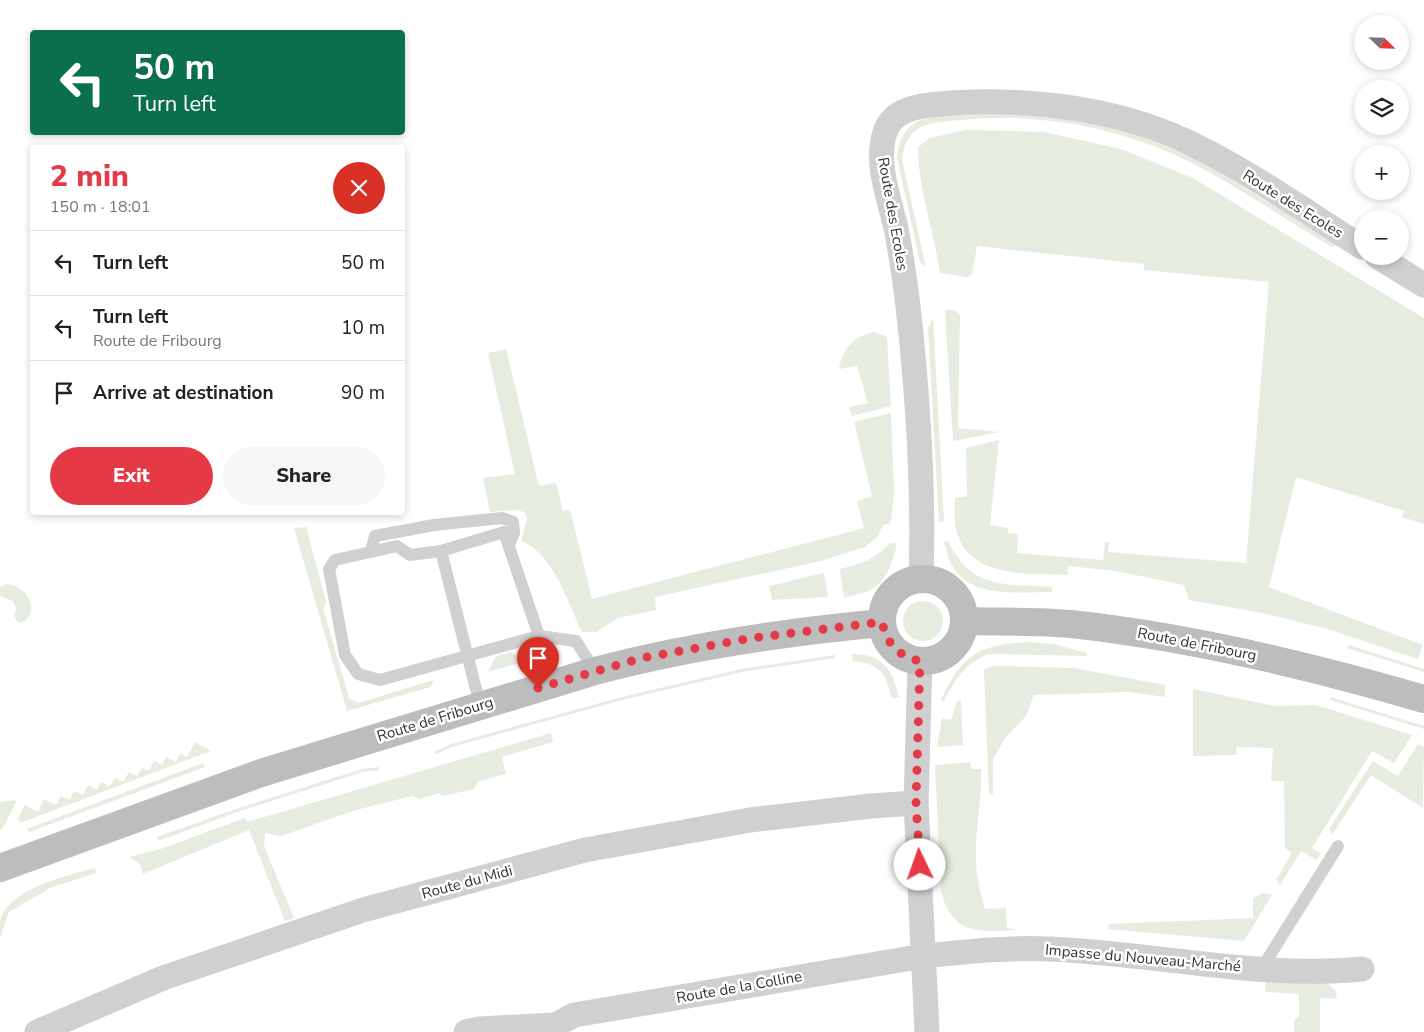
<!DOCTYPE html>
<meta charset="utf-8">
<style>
body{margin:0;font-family:"Nunito Sans",sans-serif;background:#f6f6f6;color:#222;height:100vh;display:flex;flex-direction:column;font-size:19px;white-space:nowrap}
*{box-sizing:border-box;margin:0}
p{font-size:16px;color:#767676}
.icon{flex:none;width:28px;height:28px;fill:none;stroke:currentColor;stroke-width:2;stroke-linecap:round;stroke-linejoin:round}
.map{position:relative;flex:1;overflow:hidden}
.details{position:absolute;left:30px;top:145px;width:375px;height:370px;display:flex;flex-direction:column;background:#fff;border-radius:5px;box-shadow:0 2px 8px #0003}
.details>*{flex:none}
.hud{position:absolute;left:30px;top:30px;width:375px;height:105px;border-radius:5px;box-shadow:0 2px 8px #0003;background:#0b6e4f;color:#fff;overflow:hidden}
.needle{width:32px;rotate:113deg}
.controls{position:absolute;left:1354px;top:15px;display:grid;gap:10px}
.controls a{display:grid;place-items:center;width:55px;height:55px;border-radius:50%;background:#fff;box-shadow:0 2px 8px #0003;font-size:25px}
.pin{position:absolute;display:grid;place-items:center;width:42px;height:42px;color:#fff;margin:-51px -21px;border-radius:50% 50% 50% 0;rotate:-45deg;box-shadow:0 0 5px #0007}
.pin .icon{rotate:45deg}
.me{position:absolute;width:55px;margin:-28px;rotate:357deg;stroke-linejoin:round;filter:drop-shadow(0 0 4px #0008)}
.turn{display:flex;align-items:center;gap:18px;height:105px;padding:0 20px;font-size:22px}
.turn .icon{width:65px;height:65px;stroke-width:2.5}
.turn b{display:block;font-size:35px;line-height:42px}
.round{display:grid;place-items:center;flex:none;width:52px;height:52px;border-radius:26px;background:#f6f6f6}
.headline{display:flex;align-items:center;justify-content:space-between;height:85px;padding:0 20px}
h1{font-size:30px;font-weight:800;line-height:38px;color:#e63946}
.primary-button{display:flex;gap:10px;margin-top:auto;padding:10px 20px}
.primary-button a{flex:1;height:58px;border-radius:30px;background:#e63946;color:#fff;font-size:20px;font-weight:800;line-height:58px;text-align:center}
.primary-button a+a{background:#f6f6f6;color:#222}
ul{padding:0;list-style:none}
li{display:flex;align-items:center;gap:15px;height:65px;padding:0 20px;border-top:1px solid #e0e0e0}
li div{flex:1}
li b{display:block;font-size:19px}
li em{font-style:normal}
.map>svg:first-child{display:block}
.green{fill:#e6ecdf}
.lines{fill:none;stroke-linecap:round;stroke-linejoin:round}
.service{stroke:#d0d0d0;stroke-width:12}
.minor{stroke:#d0d0d0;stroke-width:25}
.secondary{stroke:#bdbdbd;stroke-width:28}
.route{stroke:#e63946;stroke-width:9;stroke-dasharray:0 16.2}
.labels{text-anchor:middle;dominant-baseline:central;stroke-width:5;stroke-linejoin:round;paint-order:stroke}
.street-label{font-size:15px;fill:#333;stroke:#fff}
</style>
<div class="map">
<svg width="1424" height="1032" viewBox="0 0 1424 1032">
<rect width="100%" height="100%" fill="#fff"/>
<g class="green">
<path d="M 971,112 L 1049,114 L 1124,130 L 1194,157 L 1335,242 L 1336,246 L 1332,247 C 1285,219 1240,188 1192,163 C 1121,127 1038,112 960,120 C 928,123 907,123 902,159 L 926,268 L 920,262 L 897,158 C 901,113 936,115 971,112 Z"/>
<path d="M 966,130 L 1044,132 L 1121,149 L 1193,178 L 1424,318 L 1424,524 L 1402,517 L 1404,511 L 1296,477 L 1269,587 L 1423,645 L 1418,659 L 1331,630 L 1263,613 L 1189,600 L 1184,585 L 1116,571 L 1068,566 L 1067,575 C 1027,573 968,579 956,529 C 954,519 955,507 955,498 L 967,496 L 966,448 L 999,440 L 990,525 L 1008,528 L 1008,533 L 1018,534 L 1017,553 L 1103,560 L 1105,542 L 1109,542 L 1108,552 L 1246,563 L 1269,282 L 1144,270 L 1144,264 L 977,246 L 972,274 L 967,277 L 940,273 C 934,231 918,189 918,147 L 930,138 Z"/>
<polygon points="954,310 960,315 958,428 999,432 953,441 945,310"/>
<polygon points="933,318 944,521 939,522 928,328"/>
<path d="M 874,332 L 887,337 L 891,406 L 852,416 L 849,407 L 868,403 L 857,366 L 839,369 C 843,349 853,336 874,332 Z"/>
<path d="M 506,349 L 539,486 L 556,483 L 563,511 L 570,510 L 592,599 L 864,528 L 857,501 L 872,496 L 854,422 L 891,413 L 894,492 L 891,523 L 883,525 L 878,536 L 865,547 L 821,561 L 655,597 L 656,610 L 618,618 L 596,632 L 582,632 C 567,601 554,554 521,541 L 527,519 L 525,513 L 519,510 L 490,512 L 483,478 L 515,474 L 488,353 Z"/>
<polygon points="306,527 326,602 323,608 349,698 358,703 434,680 430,687 347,711 294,528"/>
<path d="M 948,541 C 974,591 1002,583 1052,587 L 1052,592 C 1024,592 983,597 961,577 C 951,568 947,554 944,542 Z"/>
<path d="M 890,543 L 897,543 C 889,578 881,592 844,597 L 840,569 C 862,564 875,559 890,543 Z"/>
<polygon points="824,573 828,597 772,600 769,586"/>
<path d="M 7,584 C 32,587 40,617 20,623 L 14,618 L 16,608 L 13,601 L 0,596 L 0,587 Z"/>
<circle cx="923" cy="621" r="20"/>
<path d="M 1030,642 L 1054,644 L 1087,653 L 1087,656 L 988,654 C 965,664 955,679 944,701 L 941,700 C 963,653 979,645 1030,642 Z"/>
<polygon points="1349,645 1424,669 1424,672 1347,648"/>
<polygon points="511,652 527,661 488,672 496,656"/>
<path d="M 852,654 C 883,654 892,669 899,697 L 892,698 C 884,672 882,664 853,661 Z"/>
<polygon points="835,655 835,658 742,672 622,700 452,747 436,754 434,752 451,744 622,697 741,669"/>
<polygon points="994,666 1074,668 1165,685 1165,697 1129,692 1034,695 1026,716 1006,737 993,759 993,794 989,794 984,670"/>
<polygon points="1193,689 1275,706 1316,705 1412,735 1394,763 1372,751 1312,848 1321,853 1316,860 1301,851 1280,885 1276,880 1292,852 1285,849 1284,781 1271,781 1273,748 1237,747 1236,755 1193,756"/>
<polygon points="1330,697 1424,726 1424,729 1330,700"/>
<polygon points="961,700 963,745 937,747 942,718 951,720 957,701"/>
<polygon points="551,733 553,742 502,757 506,774 479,781 474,789 442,796 440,793 419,799 412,796 356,810 281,836 265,833 264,846 294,918 285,921 249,830 143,874 139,863 129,857 161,849 245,818 247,822"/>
<polygon points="195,742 211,751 20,823 18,818 25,805 38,812 44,799 56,805 61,796 70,800 74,791 83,795 88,785 97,790 101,782 110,786 115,778 123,782 129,772 137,776 142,768 149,771 154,761 162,765 166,757 176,762 180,754 187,757"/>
<polygon points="1418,744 1424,747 1423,808 1371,775 1332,835 1329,829 1373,761 1398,776"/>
<path d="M 970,762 L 971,769 L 981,769 C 982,796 977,820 976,847 C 975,868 979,889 985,909 L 1006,908 L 1007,928 L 1017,930 C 978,932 953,935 941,892 L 935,765 Z"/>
<polygon points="203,763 205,767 29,832 27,829"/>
<polygon points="379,767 379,770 363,772 243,810 158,841 157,837 242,807 362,769"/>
<polygon points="15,800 16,802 2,830 0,830 0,802"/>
<path d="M 95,868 L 96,873 L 50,888 L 9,912 L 0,937 C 0,933 0,926 0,922 C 8,888 67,876 95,868 Z"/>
<polygon points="1262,893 1272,895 1244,941 1108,929 1109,924 1253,918 1253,898"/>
<polygon points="1266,975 1326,982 1335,990 1337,999 1320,998 1320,1032 1294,1032 1294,1021 1299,1016 1299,994 1265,992"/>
</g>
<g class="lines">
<g class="service">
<polyline points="371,551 375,536 434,525 502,518 513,522 514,533 509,545"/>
<polyline points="441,551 410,555 397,546 335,560 329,569 345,655 358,674 380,680 539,636 576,641 595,671"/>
<polyline points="480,705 441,551 504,532 539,636"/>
<polyline points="1262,968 1338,846"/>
</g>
<g class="minor">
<polyline points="1377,256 1424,285"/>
<path d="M 921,579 C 924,488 918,396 908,306 C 905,280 901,254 896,228 C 889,198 875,163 885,132 C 894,105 928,105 952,103 C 1035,98 1125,109 1200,148 C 1256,176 1309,214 1362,247"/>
<polyline points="920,661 916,803 927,1032"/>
<polyline points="37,1032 163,978 363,910 585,850 750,820 871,806 916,803"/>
<polyline points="466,1032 479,1029 556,1025"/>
<path d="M 554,1032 L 556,1025 L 574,1015 L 924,956 C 964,952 1007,947 1049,949 C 1153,953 1258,979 1362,969"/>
</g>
<g class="secondary">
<circle cx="923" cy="620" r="41"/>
<path d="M 964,621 C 1000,622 1036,621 1071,624 C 1191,637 1308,665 1424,699"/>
<path d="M 0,868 L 261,773 L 595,671 C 689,646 786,632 882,623"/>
</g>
</g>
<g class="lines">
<path class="route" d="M 538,688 L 642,658 L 752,638 L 882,622 C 887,644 898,656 920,661 L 916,803 L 920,865"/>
</g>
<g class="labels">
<g class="street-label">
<text transform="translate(1293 204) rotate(32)">Route des Ecoles</text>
<text transform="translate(893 214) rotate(80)">Route des Ecoles</text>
<text transform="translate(1197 644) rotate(11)">Route de Fribourg</text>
<text transform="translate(435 719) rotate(-17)">Route de Fribourg</text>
<text transform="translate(467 882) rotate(-15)">Route du Midi</text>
<text transform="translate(1143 958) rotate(5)">Impasse du Nouveau-Marché</text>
<text transform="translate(739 987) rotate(-10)">Route de la Colline</text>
</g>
</g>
</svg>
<div class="controls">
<a><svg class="needle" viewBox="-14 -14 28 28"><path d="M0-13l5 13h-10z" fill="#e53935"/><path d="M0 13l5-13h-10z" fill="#767676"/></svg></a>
<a><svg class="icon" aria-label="layers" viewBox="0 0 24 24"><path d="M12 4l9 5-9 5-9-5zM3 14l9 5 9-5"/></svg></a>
<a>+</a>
<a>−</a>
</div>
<div class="pin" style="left:538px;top:688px;background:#d93025"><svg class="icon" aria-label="arrive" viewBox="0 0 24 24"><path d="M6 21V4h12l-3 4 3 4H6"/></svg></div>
<svg class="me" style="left:920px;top:865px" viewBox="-20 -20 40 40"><circle r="19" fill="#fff"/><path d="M0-13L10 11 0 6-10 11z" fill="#e63946"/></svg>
<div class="hud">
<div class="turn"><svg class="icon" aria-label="left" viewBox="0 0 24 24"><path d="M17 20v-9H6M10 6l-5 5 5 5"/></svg><div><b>50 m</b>Turn left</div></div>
</div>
<section class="details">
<div class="headline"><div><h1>2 min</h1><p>150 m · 18:01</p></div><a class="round" style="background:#d93025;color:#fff"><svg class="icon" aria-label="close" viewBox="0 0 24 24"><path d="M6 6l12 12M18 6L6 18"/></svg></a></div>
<ul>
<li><svg class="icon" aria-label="left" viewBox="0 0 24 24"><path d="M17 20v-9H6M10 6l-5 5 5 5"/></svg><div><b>Turn left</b></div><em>50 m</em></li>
<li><svg class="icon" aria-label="left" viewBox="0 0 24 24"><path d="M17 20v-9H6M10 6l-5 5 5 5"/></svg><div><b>Turn left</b><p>Route de Fribourg</p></div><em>10 m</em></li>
<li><svg class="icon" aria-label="arrive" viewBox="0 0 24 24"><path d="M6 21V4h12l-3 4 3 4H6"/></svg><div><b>Arrive at destination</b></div><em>90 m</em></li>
</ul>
<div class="primary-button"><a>Exit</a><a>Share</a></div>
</section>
</div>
